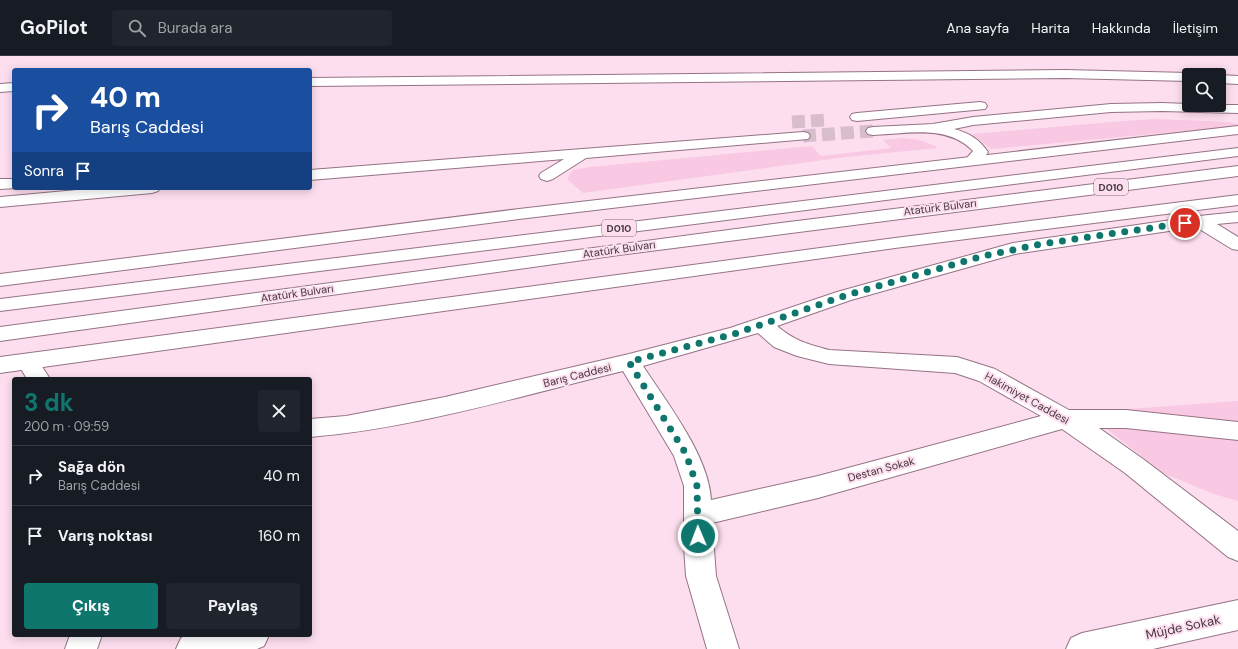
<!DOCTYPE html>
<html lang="tr">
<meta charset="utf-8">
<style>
body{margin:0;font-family:"DM Sans",sans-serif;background:#20242c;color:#f1f3f6;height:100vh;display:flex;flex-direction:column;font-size:15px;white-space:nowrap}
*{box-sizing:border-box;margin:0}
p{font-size:13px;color:#9ea1a6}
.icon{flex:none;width:22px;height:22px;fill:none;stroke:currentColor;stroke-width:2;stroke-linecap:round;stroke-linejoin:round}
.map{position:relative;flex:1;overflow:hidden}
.details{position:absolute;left:12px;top:321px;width:300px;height:260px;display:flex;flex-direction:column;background:#171b24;border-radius:4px;box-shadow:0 2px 10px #0003}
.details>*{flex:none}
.top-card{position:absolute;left:12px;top:12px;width:300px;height:122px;border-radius:4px;box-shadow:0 2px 10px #0003;background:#1a4fa0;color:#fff;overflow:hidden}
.fabs{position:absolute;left:1182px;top:12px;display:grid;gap:8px}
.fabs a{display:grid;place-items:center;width:44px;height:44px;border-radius:4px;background:#171b24;box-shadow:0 2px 10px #0003;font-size:20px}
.pin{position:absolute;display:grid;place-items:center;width:34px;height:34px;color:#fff;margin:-17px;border:2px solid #fff;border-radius:50%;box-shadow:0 1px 4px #0007}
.me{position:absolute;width:44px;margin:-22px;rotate:359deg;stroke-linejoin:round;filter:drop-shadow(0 0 3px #0008)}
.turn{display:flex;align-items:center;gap:14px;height:84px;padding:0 12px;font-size:18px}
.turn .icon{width:52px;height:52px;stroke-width:2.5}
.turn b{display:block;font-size:28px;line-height:34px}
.then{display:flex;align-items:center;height:38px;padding:0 12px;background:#0003;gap:8px;font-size:15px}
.round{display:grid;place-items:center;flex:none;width:42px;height:42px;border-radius:4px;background:#20242c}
.overview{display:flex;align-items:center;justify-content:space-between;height:68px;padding:0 12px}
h1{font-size:24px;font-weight:700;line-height:30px;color:#0f766e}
.primary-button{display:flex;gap:8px;margin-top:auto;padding:8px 12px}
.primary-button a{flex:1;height:46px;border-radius:4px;background:#0f766e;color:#fff;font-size:16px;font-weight:700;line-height:46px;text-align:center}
.primary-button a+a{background:#20242c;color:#f1f3f6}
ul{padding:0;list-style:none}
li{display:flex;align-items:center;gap:12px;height:60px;padding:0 12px;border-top:1px solid #363941}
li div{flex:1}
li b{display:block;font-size:15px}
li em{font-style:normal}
header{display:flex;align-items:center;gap:24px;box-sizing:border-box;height:56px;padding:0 20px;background:#171b24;border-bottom:1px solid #363941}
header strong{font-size:19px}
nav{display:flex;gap:22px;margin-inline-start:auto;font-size:14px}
.search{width:280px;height:36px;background:#20242c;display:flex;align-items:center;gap:10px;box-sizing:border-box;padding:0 14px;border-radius:4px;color:#9ea1a6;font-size:15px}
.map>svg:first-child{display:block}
.green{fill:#f9c8e3}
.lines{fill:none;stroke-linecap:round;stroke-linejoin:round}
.minor-tunnel{stroke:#d8bdcc;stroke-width:13;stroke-dasharray:13 6;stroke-linecap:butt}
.minor-casing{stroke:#947385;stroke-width:2}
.highway-casing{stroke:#947385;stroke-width:2}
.minor{fill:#fff;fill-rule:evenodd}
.highway{fill:#fff;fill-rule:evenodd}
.route{stroke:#0f766e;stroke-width:7;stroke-dasharray:0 12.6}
.labels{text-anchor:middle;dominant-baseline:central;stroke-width:4;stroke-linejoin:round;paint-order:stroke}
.shield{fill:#fddeef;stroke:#7d6974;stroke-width:1}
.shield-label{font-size:10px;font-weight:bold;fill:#46373f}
.street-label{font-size:11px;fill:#46373f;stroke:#fddeef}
.near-street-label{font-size:13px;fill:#46373f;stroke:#fddeef}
</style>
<header>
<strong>GoPilot</strong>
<div class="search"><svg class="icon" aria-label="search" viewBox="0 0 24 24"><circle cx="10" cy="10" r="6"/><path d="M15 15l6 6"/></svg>Burada ara</div>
<nav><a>Ana sayfa</a><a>Harita</a><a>Hakkında</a><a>İletişim</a></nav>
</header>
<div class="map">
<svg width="1238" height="593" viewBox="0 0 1238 593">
<rect width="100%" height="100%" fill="#fddeef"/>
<g class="green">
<polygon points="1155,63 1228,66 1238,68 1238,70 991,93 972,78 1124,65"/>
<path d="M 903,82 C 917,83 926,85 938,92 L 846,101 L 583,137 L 567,123 L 573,114 L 590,111 L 812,90 L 821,100 L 891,92 L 883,84 Z"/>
<polygon points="1238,345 1238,445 1214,438 1163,417 1089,359 1116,354"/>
</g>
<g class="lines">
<g class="minor-tunnel">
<polyline points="792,66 826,64"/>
<polyline points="803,80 873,75"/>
</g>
<g class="minor-casing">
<g id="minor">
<polygon points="1065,14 1189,17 1194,19 1189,19 1189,25 1065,22 310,30 310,22"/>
<polygon points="1219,19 1238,20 1238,28 1219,27"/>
<polygon points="14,27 14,35 0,36 0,28"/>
<polygon points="980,46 985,47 987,50 985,53 857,65 852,64 850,61 852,58 857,57"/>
<path d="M 1162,47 L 1189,48 L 1189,49 L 1238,49 L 1238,57 L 1162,55 L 1111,56 L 973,69 L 954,73 C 969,77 979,83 988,96 C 983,104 978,110 968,107 L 965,104 L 973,95 L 972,94 C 946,68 906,78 873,79 L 868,78 L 866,75 L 868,72 L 873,71 L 933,68 L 973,61 L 1111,48 Z"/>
<polygon points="803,76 808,77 810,80 808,83 586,102 553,123 547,125 541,123 539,120 541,117 564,103 310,124 310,114"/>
<polygon points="0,123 14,123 14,132 17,132 0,133"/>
<polygon points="99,132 160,132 158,135 152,137 0,151 0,141"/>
<path d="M 1238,156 L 1238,166 L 1217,168 L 1238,181 L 1238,194 L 1232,193 L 1196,171 L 1015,198 L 851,244 L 777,270 C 795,285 807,288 829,294 L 957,301 L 995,313 L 1069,354 L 1126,354 L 1238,366 L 1238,384 L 1126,372 L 1099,372 L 1143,403 L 1238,475 L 1238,505 L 1228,501 L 1125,417 L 1062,373 L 818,442 L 712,467 L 716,520 L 739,593 L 707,593 L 686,520 L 684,491 L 684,430 L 674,400 L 623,315 C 520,340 416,372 310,381 L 310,363 L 346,360 L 445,341 L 629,298 L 730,272 L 837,236 L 1013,187 L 1199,160 ZM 758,277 L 774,291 L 797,300 L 829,308 L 955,317 L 979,325 L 1041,360 L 818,420 L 711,444 C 709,400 667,347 643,310 Z"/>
<polygon points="28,298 36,301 50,323 27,323 17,306 20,301"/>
<polygon points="1238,544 1238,574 1153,593 1066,593 1071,582 1082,577"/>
<polygon points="70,579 102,579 97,593 65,593"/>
<polygon points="187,579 269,579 264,590 257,593 176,593 181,582"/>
</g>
</g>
<g class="highway-casing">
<g id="highway">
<polygon points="1238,70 1238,78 519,163 0,230 0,218 519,153"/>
<polygon points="1238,92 1238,100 0,255 0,243"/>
<polygon points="1238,110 1238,120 619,199 0,285 0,271 773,168"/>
<polygon points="1238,139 1238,149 895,192 0,317 0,301 895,182"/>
</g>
</g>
<use href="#minor" class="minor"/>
<use href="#highway" class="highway"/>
</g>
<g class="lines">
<polyline class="route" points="698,480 697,430 686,398 629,306 737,277 844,240 979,201 1041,188 1185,167"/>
</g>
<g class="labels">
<g class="shield">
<rect x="1094" y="123" width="34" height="16" rx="3"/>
<rect x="602" y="164" width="34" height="16" rx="3"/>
</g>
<g class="shield-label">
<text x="1111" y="131">D010</text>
<text x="619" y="172">D010</text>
</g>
<g class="street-label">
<text transform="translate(940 151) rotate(-7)">Atatürk Bulvarı</text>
<text transform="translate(619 193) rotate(-8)">Atatürk Bulvarı</text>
<text transform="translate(297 237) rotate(-8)">Atatürk Bulvarı</text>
<text transform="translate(577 319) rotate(-14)">Barış Caddesi</text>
<text transform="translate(1027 342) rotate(29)">Hakimiyet Caddesi</text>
<text transform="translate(881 413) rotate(-15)">Destan Sokak</text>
</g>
<g class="near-street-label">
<text transform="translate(1183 571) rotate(-12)">Müjde Sokak</text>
</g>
</g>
</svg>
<div class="fabs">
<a><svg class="icon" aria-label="search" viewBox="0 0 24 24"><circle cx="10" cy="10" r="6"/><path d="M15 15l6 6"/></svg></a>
</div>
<div class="pin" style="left:1185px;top:167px;background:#d93025"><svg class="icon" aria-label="arrive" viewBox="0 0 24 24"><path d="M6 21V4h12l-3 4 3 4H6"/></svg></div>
<svg class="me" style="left:698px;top:480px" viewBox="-20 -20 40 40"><circle r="17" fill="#0f766e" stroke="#fff" stroke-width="3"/><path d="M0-11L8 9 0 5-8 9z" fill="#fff"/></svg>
<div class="top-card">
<div class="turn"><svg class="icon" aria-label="right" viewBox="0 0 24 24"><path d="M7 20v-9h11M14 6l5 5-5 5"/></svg><div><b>40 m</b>Barış Caddesi</div></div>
<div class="then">Sonra<svg class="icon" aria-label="arrive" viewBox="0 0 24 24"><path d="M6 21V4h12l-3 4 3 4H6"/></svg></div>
</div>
<section class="details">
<div class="overview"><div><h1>3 dk</h1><p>200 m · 09:59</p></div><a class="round"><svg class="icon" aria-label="close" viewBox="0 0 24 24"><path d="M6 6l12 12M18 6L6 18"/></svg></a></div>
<ul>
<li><svg class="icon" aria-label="right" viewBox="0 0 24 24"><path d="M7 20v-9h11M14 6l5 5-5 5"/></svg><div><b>Sağa dön</b><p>Barış Caddesi</p></div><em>40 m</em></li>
<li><svg class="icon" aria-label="arrive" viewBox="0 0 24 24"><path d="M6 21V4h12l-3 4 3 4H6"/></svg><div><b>Varış noktası</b></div><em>160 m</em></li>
</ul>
<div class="primary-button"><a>Çıkış</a><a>Paylaş</a></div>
</section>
</div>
